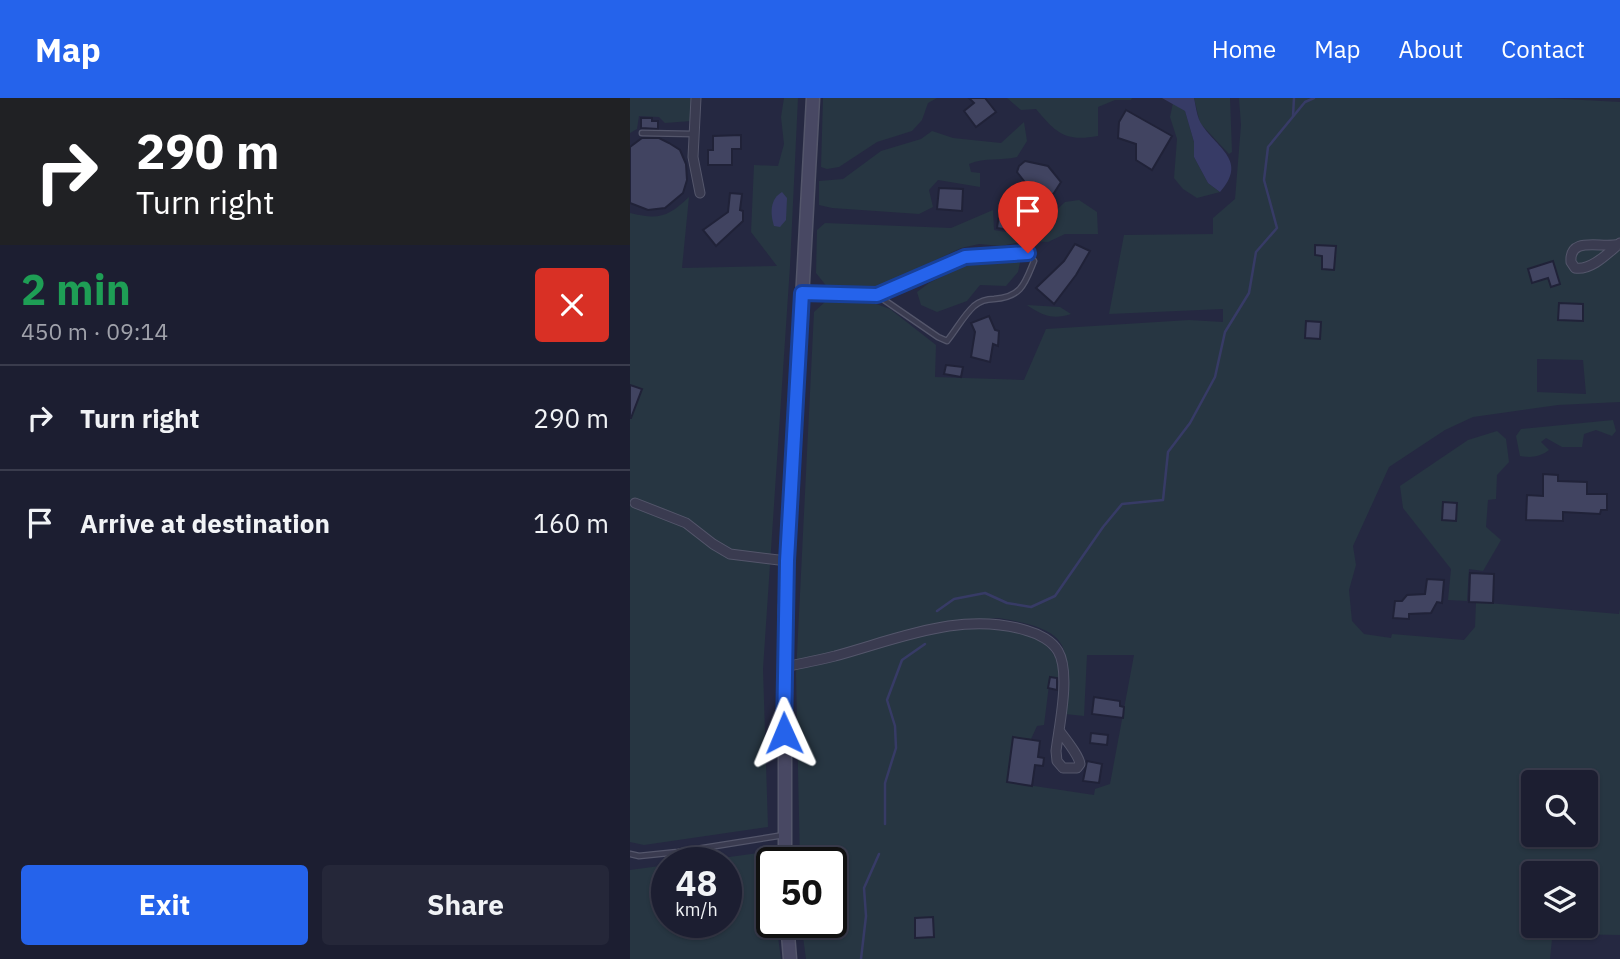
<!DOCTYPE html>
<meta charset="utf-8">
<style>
body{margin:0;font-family:"IBM Plex Sans",sans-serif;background:#252739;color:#f1f3f6;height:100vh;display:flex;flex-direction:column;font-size:26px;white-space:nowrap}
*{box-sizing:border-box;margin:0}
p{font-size:23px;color:#a0a2ab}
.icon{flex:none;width:38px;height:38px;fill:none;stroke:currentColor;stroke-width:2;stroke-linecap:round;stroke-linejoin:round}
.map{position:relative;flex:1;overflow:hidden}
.side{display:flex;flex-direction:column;background:#1c1e31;width:630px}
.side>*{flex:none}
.hud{background:#202124;color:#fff;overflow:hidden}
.tools{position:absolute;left:891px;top:672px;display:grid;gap:14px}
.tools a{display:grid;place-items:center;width:77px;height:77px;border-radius:7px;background:#1c1e31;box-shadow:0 2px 5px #0004,0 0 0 2px #3a3c4d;font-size:35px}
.speed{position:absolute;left:21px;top:749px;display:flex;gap:14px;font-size:35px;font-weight:700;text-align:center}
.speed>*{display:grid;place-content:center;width:91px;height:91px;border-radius:50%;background:#1c1e31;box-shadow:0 2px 5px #0004,0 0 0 2px #3a3c4d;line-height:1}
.speed small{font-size:18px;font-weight:400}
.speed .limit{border:4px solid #111;border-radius:10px;background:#fff;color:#111}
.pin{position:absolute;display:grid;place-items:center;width:60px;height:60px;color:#fff;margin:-72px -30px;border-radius:50% 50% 50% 0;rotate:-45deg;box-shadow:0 0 7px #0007}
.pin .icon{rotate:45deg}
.me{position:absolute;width:77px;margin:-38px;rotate:359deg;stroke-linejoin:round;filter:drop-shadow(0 0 5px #0008)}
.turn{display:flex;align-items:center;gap:24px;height:147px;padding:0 21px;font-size:32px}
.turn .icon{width:91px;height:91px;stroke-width:2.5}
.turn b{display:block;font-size:49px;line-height:60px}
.round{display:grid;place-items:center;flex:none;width:74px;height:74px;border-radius:7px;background:#252739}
.summary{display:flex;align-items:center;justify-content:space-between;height:119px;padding:0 21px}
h1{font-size:42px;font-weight:700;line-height:52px;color:#1e9e55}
.button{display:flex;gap:14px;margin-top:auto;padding:14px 21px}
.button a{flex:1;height:80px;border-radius:7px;background:#2563eb;color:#fff;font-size:28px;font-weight:700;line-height:80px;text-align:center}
.button a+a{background:#252739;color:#f1f3f6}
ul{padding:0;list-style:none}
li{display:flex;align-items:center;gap:21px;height:105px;padding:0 21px;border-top:2px solid #3a3c4d}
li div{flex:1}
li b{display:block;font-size:26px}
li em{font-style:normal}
header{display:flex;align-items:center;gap:42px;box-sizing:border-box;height:98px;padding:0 35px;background:#2563eb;color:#fff}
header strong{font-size:33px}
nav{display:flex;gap:38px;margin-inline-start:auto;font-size:24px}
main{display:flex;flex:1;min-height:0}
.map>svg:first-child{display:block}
.green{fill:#273642;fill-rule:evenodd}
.water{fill:#373b66}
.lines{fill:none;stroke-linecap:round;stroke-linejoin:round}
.stream{stroke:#373b66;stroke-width:2.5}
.building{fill:#414461;stroke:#202238;stroke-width:2}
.lane-casing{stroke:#54566b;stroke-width:7}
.street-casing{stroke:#54566b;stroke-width:11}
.secondary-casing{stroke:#54566b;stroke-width:15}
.lane{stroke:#3a3b50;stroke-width:4.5}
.street{stroke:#3a3b50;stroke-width:9}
.secondary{stroke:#484863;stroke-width:12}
.route-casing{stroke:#184099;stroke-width:18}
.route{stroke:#2563eb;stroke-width:12}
</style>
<header>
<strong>Map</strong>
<nav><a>Home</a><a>Map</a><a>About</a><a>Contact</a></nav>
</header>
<main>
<section class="side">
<div class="hud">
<div class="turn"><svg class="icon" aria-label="right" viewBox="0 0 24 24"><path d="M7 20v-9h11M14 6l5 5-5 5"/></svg><div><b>290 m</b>Turn right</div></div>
</div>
<div class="summary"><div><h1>2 min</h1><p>450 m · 09:14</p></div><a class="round" style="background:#d93025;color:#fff"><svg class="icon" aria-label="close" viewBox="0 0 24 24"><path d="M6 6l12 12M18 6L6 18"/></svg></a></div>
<ul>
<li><svg class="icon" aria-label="right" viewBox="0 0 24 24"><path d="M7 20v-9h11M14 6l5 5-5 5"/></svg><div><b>Turn right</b></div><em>290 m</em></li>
<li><svg class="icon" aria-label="arrive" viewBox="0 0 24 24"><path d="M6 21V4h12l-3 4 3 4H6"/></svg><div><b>Arrive at destination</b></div><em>160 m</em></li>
</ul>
<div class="button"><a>Exit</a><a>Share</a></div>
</section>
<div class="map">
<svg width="990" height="861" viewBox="0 0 990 861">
<rect width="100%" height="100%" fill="#252841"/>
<g class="green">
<polygon points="0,0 63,0 61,23 35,25 29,19 9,18 7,31 0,35"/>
<path d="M 154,0 L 168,0 L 160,168 L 133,571 L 138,729 L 14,747 L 0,744 L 0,115 C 29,122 38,119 59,99 L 52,170 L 147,168 L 121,134 L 124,67 L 148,68 L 154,46 L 151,19 Z"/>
<polygon points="193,0 307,0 298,5 292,22 282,33 247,44 209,69 197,71 191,69"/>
<path d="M 377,0 L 502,0 L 501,2 L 485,2 L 468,9 L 468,38 C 435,44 426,35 406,11 L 391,12 Z"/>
<polygon points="564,0 600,0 602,54 599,56 570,25"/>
<path d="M 609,0 L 916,0 L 990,4 L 990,304 L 928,307 L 843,319 L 815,332 L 759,369 L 723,448 L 726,467 L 719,492 L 722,523 L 734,536 L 761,540 L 762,536 L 834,542 L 845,529 L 846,504 L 989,516 L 990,511 L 990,837 L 931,836 L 922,841 L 920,861 L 176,861 L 171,824 L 201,824 L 201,765 L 170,765 L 166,576 L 184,214 L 196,203 L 238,203 L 260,211 L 306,247 L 305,279 L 394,282 L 416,231 L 559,222 L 593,224 L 593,211 L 479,216 L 494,137 L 583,136 L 583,120 L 605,101 L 611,27 ZM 907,261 L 953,262 L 956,296 L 907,294 ZM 369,520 C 446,533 438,548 435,616 L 454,618 L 457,557 L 504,557 L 480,686 L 465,691 L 464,697 L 377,684 L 383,639 L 401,641 L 407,628 L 414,627 L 420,579 L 428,580 C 433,543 389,529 359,528 C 344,528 329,530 315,531 L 317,524 ZM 903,684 L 956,684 L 956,737 L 903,737 ZM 903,775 L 956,775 L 956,828 L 903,828 Z"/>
<polygon points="543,5 555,13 564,44 564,59 578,85 590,94 567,100 553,91 544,80 547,41 540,19"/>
<path d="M 394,24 L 397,43 L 387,59 C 370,63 356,59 339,66 L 341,74 L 350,75 L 350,89 L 308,82 L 299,92 L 303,109 L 289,116 L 202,110 L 189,107 L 189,83 L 213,81 L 251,53 L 291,41 L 302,33 L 323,40 L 371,45 Z"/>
<polygon points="449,102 467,114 468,136 435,136 418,144 395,143 371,148 349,146 331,150 250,189 198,190 186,175 187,132 195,125 321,130 363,112 364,132 394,137 402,128 418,120 435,104"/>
<polygon points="391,160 388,174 376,188 350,187 337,203 307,214 291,207 287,194 299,185 337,166"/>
<path d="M 397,207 L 430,209 L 441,216 C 423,222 413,218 397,207 Z"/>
<path d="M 983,322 L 986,333 L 982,338 L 966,332 L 954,336 L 952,349 L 932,349 L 916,340 L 911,344 L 919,352 C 910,359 901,360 890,358 L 886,338 L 891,331 Z"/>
<polygon points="867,333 876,341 879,364 867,377 866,401 858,402 856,429 871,442 853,473 839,471 837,503 818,502 821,471 773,410 770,388 838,342"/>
<polygon points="144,753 144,765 142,765 142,824 146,824 151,861 0,861 0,772 37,767 37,824 96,824 96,765 55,765"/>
</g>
<g class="water">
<path d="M 532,0 L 564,0 C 566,9 567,20 572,27 C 588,51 618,63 590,94 L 578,85 L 564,59 L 564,44 L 555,13 Z"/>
<path d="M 152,94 L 157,100 L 156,122 L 150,129 L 144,128 C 140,115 140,101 152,94 Z"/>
</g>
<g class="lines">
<g class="stream">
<polyline points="663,18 664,0"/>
<polyline points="307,513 324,501 355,495 377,505 401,509 425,498 473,429 492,406 533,402 538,354 560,325 585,279 595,234 619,195 626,154 647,130 634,82 638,49 675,4 684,0"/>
<polyline points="255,726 255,685 266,650 265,628 257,602 272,562 295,546"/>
<polyline points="231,861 236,818 234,790 249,756"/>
</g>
</g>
<g class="building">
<polygon points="339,0 355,0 366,14 346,29 334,13 344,5"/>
<polygon points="496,12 542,38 522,72 506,62 506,46 488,40 489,24"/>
<polygon points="11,20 22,20 22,23 28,23 28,31 11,30"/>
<polygon points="111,37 111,51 102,51 102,67 78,67 78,52 83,52 83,38"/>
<polygon points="12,40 29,40 39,45 50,52 56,66 57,82 53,95 35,110 18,112 0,105 0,49"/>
<polygon points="395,63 418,68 431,84 424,95 411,105 387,74 389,68"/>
<polygon points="309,90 333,91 332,113 307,111"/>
<polygon points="100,95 112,96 110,112 113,113 113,123 86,148 73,132 98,114"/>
<polygon points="369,116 394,120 392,134 367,130"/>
<polygon points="445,146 460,153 446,177 424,206 406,190 434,163"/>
<polygon points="685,147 706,148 704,172 692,171 692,158 685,157"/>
<polygon points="923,163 930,186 921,189 918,180 902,185 898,171"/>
<polygon points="929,205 953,206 953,223 928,222"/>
<polygon points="359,218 365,232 369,233 368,248 363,246 360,264 341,259 345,234 341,225"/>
<polygon points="676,223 691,224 690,241 675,240"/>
<polygon points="316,267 333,269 331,279 314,276"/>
<polygon points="0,287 12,291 1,320 0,320"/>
<polygon points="913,376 928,377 928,383 957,384 957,396 977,396 977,412 971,412 970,416 933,414 933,423 896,422 897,397 913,398"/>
<polygon points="813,404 827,405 826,423 812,422"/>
<polygon points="840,475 864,476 863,505 839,504"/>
<polygon points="797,481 814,482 812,505 807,504 801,515 779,516 779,521 763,520 765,503 772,503 777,497 795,496"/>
<polygon points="420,579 427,580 427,592 418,590"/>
<polygon points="464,599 490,603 490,608 494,609 493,620 462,616"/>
<polygon points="461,635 478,637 477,647 460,645"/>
<polygon points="383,639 410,643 408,659 414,660 413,668 405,667 402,688 377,684"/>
<polygon points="457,663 472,666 469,685 453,683"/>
<polygon points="303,819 304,839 285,840 285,820"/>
</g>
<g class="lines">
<g class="lane-casing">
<g id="lane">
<polyline points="12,35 63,36"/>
<path d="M 174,195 L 247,197 L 335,159 L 398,155 L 404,163 C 395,185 392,199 364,201 C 357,201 350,203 344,208 C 334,217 326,232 317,243 L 308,239 L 247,197"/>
<polyline points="0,756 9,758 48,754 154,737"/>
</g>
</g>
<g class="street-casing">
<g id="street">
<polyline points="66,0 63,59 70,95"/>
<path d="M 989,146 C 972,151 939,137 941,164 L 945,170 C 961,173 978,155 990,145"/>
<polyline points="5,405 56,425 83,446 100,456 157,463"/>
<path d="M 153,569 C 171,566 188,562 205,558 C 268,541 333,512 398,533 C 409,536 422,543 428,553 C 441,575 429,628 426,653 L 427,663 L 433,670 L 447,670 L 450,666 C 449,657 435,641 429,632"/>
</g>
</g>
<g class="secondary-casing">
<g id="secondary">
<polyline points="155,765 155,513 183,0"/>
<polyline points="157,824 160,861"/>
</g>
</g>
<use href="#lane" class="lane"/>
<use href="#street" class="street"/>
<use href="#secondary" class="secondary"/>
</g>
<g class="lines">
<g class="route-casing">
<polyline id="route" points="154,635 157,463 172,195 247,197 335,159 398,155"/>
</g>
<use href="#route" class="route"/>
</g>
</svg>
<div class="tools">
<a><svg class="icon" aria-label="search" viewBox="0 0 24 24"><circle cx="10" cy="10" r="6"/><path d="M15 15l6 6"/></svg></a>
<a><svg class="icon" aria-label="layers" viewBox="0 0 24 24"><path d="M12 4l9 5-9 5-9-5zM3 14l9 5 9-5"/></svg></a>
</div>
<div class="speed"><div>48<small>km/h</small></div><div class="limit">50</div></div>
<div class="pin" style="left:398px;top:155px;background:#d93025"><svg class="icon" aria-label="arrive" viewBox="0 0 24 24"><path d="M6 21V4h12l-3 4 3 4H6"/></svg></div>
<svg class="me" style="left:154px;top:635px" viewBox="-20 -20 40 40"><path d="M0-17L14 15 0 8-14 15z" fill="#2563eb" stroke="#fff" stroke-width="4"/></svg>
</div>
</main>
